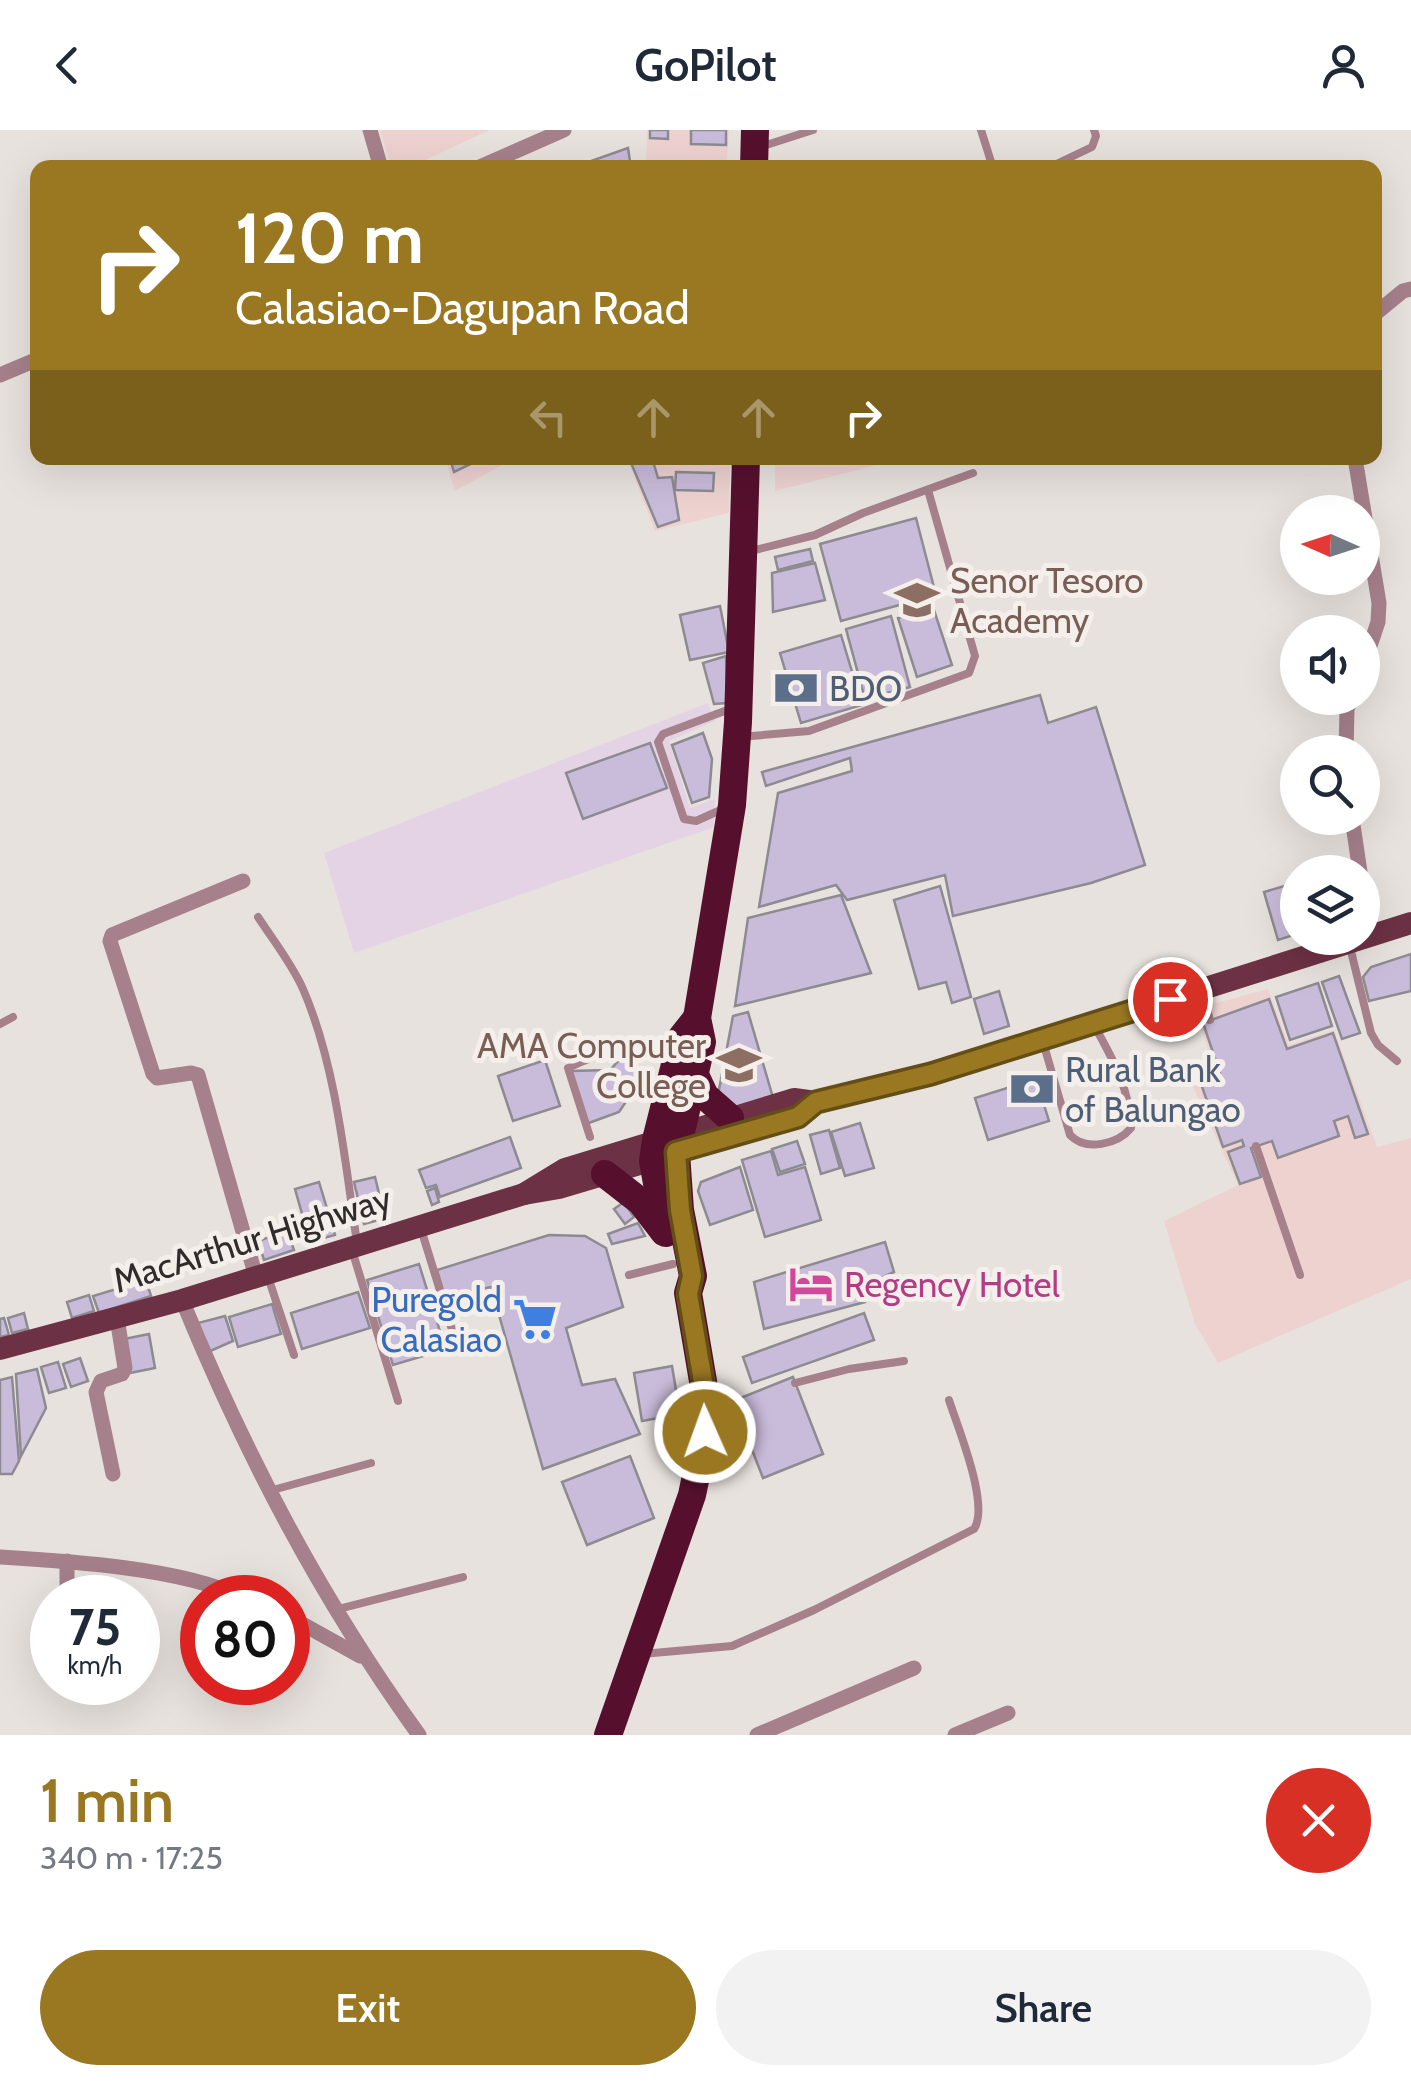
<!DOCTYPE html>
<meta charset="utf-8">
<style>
body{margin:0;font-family:Cabin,sans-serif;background:#f2f2f3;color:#1f2937;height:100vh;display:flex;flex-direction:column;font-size:38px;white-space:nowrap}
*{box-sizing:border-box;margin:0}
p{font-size:32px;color:#747a83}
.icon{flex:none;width:55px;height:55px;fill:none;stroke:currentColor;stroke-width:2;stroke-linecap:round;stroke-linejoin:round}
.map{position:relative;height:1605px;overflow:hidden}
.drawer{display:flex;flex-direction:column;background:#fff;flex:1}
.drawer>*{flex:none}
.guide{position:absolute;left:30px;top:30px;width:1352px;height:305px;border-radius:20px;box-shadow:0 10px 40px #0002;background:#9a7822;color:#fff;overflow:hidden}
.needle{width:65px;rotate:273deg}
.fabs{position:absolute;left:1280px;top:365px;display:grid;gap:20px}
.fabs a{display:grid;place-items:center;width:100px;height:100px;border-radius:50%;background:#fff;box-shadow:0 10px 40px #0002;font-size:50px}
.speed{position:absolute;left:30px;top:1445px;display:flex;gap:20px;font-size:50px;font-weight:700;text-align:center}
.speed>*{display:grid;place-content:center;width:130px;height:130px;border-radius:50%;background:#fff;box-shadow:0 10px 40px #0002;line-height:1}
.speed small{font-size:25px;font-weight:400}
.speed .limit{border:15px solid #d22;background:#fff;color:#111}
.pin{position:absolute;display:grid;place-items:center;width:85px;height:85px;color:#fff;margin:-42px;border:5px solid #fff;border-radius:50%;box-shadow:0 2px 10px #0007}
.me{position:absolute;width:110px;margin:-55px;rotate:358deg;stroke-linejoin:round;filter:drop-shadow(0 0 8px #0008)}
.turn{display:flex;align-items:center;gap:35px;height:210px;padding:0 40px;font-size:45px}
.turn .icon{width:130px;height:130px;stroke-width:2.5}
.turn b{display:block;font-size:70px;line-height:85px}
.lanes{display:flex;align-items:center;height:95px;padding:0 40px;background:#0003;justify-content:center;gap:50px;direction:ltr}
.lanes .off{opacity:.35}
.round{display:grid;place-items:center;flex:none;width:105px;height:105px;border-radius:52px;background:#f2f2f3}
.head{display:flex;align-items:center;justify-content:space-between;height:170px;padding:0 40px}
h1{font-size:60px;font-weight:600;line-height:75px;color:#9a7822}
.cta{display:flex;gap:20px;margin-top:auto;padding:20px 40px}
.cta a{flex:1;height:115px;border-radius:60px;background:#9a7822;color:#fff;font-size:40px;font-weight:600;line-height:115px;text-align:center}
.cta a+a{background:#f2f2f3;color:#1f2937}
header{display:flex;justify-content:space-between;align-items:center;height:130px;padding:0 40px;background:#fff;font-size:45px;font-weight:600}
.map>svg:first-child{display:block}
.commercial{fill:#edd2d0}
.industrial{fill:#e4d3e5}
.building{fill:#c9bbda;stroke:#8d8b91;stroke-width:2.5}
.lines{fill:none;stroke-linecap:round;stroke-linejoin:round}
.lane{stroke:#a6818b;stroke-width:8}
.street{stroke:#a6818b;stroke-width:15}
.primary{stroke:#6d3145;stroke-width:22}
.highway{stroke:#56102d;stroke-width:28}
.route-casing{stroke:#644e16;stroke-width:25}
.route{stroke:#9a7822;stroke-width:18}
.labels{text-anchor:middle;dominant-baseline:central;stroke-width:10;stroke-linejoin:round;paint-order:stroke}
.education-label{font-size:35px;fill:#785e54;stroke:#f5efeb;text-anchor:start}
.service-label{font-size:35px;fill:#4e5e75;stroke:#f5efeb;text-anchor:start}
.street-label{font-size:35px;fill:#2f2c2b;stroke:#f5efeb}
.hotel-label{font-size:35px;fill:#b23c85;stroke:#f5efeb;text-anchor:start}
.shop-label{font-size:35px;fill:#366cbe;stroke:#f5efeb;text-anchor:end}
</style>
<header><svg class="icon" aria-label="back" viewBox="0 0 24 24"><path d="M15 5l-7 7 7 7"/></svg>GoPilot<svg class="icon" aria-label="person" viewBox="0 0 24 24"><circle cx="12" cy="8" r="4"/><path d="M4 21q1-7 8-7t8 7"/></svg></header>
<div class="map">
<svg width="1411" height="1605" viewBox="0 0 1411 1605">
<rect width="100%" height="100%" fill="#e8e2de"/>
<g class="commercial">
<polygon points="380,0 490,0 408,38 391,37"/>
<polygon points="647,0 729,0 727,32 703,37 646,38"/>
<polygon points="445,328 515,328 455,361"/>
<polygon points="627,328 730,328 729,383 655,401"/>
<polygon points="775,328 905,328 775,361"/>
<polygon points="1268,859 1289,915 1334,900 1377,1017 1411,1008 1411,1149 1218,1233 1195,1194 1164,1091 1238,1055 1190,950 1216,942 1194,879"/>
</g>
<polygon class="industrial" points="708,573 715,591 669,611 690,678 715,669 714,697 354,823 324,723"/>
<g class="building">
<polygon points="650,0 668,0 668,9 650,8"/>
<polygon points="691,0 726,0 726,15 691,14"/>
<polygon points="628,18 631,38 592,38 591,31"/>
<polygon points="450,328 483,328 454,342"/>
<polygon points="629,328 652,328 658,348 672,347 679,390 658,397"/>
<polygon points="676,342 714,343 713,361 675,360"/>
<polygon points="916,388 936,465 841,491 820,414"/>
<polygon points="810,419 813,431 778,440 775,427"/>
<polygon points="815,433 825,470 773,482 772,443"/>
<polygon points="720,476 729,522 690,530 680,485"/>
<polygon points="933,477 952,535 917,547 898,488"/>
<polygon points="891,486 910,557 865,569 846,499"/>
<polygon points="841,505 862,575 801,593 780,523"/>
<polygon points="726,526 727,573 714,574 703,533"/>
<polygon points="1040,565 1048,593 1096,577 1145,735 1091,753 953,786 945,745 847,770 836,755 759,777 778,663 852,641 850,628 766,656 762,642"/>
<polygon points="703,603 712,629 709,667 692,673 672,615"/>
<polygon points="650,613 667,658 583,689 566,643"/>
<polygon points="1298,752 1298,777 1290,779 1297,804 1278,810 1264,762"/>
<polygon points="940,756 971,867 952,873 946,852 919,859 894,770"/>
<polygon points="841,765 871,843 735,876 748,788"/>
<polygon points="1411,824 1411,861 1369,871 1363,847 1371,837"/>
<polygon points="1339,846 1360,903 1342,909 1322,852"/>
<polygon points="1318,853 1332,896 1290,910 1276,867"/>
<polygon points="999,861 1009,896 984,904 974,869"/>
<polygon points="1269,869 1287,919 1333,903 1368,1004 1355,1008 1348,986 1334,991 1339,1006 1278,1028 1272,1011 1251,1018 1261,1047 1240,1054 1228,1022 1244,1016 1242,1010 1223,1017 1200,951 1220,943 1203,893"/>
<polygon points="748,882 774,971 729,981 717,970 733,886"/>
<polygon points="622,927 645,944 619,982 586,994 570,941 610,940"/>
<polygon points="545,930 560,976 513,991 498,946"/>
<polygon points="1036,949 1049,991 988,1010 975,968"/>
<polygon points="860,993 874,1038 845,1046 831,1002"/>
<polygon points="829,1000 840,1038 821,1044 810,1005"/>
<polygon points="510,1007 521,1038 440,1067 436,1055 426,1058 419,1040"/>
<polygon points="797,1011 805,1034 780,1042 772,1019"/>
<polygon points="771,1021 778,1045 805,1037 821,1090 765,1107 742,1030"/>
<polygon points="740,1037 753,1080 710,1095 698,1061 701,1052"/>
<polygon points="375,1047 383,1080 373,1082 375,1091 364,1094 354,1052"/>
<polygon points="319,1052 335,1105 310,1112 295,1059"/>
<polygon points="435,1058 439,1072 432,1075 427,1061"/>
<polygon points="624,1072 634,1087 625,1094 614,1079"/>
<polygon points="638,1093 645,1106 612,1114 608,1104"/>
<polygon points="287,1101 294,1120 264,1130 258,1111"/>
<polygon points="549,1105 585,1106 606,1118 623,1177 566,1198 582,1255 615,1249 640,1304 543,1339 491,1157 445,1167 437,1140"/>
<polygon points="885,1112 894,1142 862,1157 865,1172 764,1199 754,1152"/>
<polygon points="419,1134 442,1208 424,1213 427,1225 393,1235 367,1150"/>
<polygon points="146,1150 151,1166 99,1183 93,1166"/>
<polygon points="358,1162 370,1198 302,1219 291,1183"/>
<polygon points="89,1165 94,1181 72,1188 67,1172"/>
<polygon points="272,1174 281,1204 238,1217 229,1187"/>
<polygon points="24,1183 28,1199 12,1203 8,1188"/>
<polygon points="864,1183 874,1210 752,1253 743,1227"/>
<polygon points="225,1186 233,1211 208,1222 198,1193"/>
<polygon points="4,1188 9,1205 0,1207 0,1189"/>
<polygon points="149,1204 155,1238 130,1243 124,1209"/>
<polygon points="80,1228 88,1251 71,1257 63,1234"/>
<polygon points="58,1232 66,1258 49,1263 41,1237"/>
<polygon points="672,1236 680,1284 642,1291 634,1243"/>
<polygon points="37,1239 46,1278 21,1326 16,1244"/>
<polygon points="12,1247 19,1331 12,1344 0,1344 0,1250"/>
<polygon points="793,1247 823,1324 763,1348 733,1271"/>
<polygon points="630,1326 654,1388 587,1415 562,1352"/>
</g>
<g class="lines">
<g class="lane">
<polyline points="981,0 993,38"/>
<polyline points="760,17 813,0"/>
<polyline points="1048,38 1092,17 1096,6 1094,0"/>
<polyline points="751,421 815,405 863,383 973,343"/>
<polyline points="740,607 809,601 969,543 975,526 928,360"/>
<polyline points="725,678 696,691 684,689 658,612 663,604 730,579"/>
<path d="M 258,787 C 273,810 292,834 303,859 C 336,935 345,1031 357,1113"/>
<polyline points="1350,817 1371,903 1378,915 1397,931"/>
<polyline points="1202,863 1210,890"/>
<polyline points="0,894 13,887"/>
<path d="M 1043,912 L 1070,1005 C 1086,1022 1118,1014 1131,998 C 1130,960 1113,929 1095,897"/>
<path d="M 590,1007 L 568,938 C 598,924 630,912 663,914"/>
<polyline points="1256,1016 1300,1145"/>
<polyline points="421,1099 458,1219"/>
<polyline points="352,1120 398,1271"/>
<polyline points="629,1145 673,1134"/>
<polyline points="268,1147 294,1225"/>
<polyline points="795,1253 849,1239 904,1231"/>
<polyline points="714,1289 735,1278"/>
<polyline points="269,1361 371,1333"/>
<polyline points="338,1479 463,1447"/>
<path d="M 642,1524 L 732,1516 L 814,1480 L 974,1399 C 990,1375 958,1298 949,1270"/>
</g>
<g class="street">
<polyline points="370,0 381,38"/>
<polyline points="477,38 564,0"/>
<polyline points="1375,184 1403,161 1411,159"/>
<polyline points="0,245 38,229"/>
<polyline points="1355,328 1379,473 1378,492 1362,540"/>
<polyline points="1346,622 1347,579 1352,568"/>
<polyline points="1352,688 1360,742"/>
<polyline points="243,751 112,805 110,811 153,944 157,948 191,943 198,945 256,1147"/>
<path d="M 182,1170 C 246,1326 321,1469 419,1605"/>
<polyline points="113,1344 96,1262 101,1251 122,1244 125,1238 117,1188"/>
<path d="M 0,1427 C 67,1431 184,1438 243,1468"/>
<polyline points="67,1431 67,1468"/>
<polyline points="288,1486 360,1526"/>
<polyline points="757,1605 914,1538"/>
<polyline points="955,1605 1008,1583"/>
</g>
<g class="primary">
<polyline points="524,1064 565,1039 794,969 816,972 931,945 1411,793"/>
<polyline points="0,1219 182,1170 524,1064 559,1058 798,987 816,972"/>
</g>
<g class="highway">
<polyline points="754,38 755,0"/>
<polyline points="695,945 705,966 730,988"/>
<polyline points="605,1044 641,1072 664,1102"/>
<polyline points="666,1103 653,1031 656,1010 682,907 697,888"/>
<polyline points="608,1605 692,1365 705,1302 704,1257 688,1163 693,1146 680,1080 676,1023 702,912 697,888 732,675 738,592 746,328"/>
</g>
</g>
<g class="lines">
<g class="route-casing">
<polyline id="route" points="705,1302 704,1257 688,1164 692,1146 680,1080 676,1022 798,987 816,972 931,944 1170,869"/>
</g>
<use href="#route" class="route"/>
</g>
<defs>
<g id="school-bare" transform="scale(3.45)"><path d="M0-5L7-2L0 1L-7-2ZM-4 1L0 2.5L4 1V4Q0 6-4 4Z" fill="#8d6e63" stroke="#f5efeb" stroke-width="2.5" paint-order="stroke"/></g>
<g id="bank-bare" transform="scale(3.45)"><path d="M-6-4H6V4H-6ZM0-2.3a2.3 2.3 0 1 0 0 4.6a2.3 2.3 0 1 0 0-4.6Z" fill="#5c6f8a" stroke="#f5efeb" stroke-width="2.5" paint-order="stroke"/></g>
<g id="university-bare" transform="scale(3.45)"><path d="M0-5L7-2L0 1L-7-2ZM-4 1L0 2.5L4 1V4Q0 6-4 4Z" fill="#8d6e63" stroke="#f5efeb" stroke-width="2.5" paint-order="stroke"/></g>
<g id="hotel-bare" transform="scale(3.45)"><path d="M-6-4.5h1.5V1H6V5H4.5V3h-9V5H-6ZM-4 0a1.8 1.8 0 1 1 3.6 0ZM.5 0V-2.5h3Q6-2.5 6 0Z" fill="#d1479c" stroke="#f5efeb" stroke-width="2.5" paint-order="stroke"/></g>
<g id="supermarket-bare" transform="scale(3.45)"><path d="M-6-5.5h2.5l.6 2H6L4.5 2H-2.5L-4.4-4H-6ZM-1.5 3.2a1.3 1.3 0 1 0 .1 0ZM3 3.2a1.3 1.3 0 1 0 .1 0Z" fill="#3f7fe0" stroke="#f5efeb" stroke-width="2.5" paint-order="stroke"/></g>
</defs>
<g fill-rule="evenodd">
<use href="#school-bare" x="917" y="470"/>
<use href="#bank-bare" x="796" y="558"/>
<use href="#university-bare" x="739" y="935"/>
<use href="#bank-bare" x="1032" y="959"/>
<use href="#hotel-bare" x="811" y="1154"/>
<use href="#supermarket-bare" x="535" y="1189"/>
</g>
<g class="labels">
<g class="education-label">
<text x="950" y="450">Senor Tesoro<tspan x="950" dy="40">Academy</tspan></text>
<text x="706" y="915" text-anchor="end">AMA Computer<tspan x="706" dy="40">College</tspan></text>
</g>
<g class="service-label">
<text x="829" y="558">BDO</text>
<text x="1065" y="939">Rural Bank<tspan x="1065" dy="40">of Balungao</tspan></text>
</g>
<g class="street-label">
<text transform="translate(252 1109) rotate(-17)">MacArthur Highway</text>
</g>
<g class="hotel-label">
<text x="844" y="1154">Regency Hotel</text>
</g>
<g class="shop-label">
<text x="502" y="1169">Puregold<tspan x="502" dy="40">Calasiao</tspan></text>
</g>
</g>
</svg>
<div class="fabs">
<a><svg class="needle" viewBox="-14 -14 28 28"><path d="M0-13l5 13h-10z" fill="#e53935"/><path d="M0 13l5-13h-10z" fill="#747a83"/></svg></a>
<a><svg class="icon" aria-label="sound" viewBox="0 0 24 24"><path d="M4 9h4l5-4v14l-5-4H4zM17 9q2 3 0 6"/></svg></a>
<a><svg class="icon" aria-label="search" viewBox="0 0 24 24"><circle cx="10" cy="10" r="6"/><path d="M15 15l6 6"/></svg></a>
<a><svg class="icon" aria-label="layers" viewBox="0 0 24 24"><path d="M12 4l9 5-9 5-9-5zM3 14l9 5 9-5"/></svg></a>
</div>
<div class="speed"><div>75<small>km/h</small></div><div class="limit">80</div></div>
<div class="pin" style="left:1170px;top:869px;background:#d93025"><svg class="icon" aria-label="arrive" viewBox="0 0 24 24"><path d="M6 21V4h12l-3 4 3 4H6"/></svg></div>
<svg class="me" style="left:705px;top:1302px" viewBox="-20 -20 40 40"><circle r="17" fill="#9a7822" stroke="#fff" stroke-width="3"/><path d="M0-11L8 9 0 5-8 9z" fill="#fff"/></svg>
<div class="guide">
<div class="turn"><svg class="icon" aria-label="right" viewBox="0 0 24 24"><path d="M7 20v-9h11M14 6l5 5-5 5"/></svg><div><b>120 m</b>Calasiao-Dagupan Road</div></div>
<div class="lanes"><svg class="icon off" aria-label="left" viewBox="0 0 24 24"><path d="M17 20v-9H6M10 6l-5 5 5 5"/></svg><svg class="icon off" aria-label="ahead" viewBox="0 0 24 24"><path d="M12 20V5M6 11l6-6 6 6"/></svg><svg class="icon off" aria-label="ahead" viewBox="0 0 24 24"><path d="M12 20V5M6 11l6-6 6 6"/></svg><svg class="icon" aria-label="right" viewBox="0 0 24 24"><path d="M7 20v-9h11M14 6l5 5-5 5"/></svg></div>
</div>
</div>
<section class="drawer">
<div class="head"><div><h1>1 min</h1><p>340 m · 17:25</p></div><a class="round" style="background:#d93025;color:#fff"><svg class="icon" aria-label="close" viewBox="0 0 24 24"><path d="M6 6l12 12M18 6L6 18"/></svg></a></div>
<div class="cta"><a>Exit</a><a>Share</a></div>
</section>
